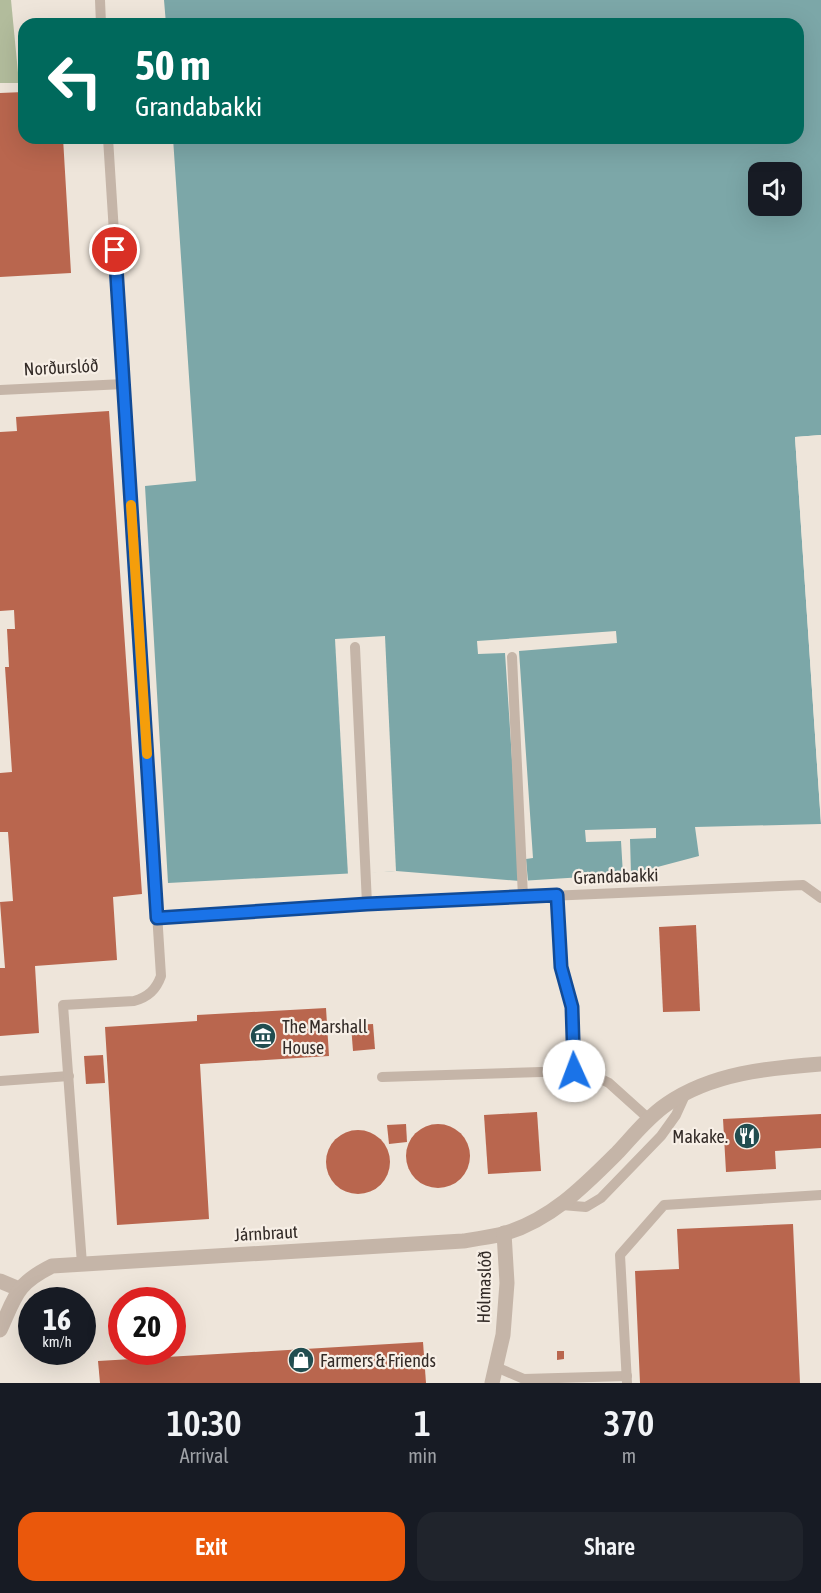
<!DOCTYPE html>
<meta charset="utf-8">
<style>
body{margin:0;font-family:"Asap Condensed",sans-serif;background:#20242c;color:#f1f3f6;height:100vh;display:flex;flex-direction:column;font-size:22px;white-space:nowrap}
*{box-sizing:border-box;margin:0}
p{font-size:20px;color:#9ea1a6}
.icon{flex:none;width:33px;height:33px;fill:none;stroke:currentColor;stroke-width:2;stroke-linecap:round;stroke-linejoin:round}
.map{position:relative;height:1383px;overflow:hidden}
.details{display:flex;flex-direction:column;background:#171b24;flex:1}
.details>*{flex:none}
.hud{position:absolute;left:18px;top:18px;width:786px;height:126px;border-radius:18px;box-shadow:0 6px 24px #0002;background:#00695c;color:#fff;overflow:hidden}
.controls{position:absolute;left:748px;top:162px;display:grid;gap:12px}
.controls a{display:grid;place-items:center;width:54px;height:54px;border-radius:12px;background:#171b24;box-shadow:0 6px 24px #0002;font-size:30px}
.speed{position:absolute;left:18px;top:1287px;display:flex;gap:12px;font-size:30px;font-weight:700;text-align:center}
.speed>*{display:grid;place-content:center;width:78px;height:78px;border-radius:50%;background:#171b24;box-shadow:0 6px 24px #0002;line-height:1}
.speed small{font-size:15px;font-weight:400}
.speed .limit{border:9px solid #d22;background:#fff;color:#111}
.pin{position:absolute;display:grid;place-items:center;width:51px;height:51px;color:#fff;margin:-26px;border:3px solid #fff;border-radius:50%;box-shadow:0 2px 6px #0007}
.me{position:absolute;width:66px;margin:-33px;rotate:358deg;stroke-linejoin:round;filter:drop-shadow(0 0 4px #0008)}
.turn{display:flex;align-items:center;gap:21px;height:126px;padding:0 18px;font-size:27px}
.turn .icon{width:78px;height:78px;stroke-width:2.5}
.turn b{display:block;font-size:42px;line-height:51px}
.eta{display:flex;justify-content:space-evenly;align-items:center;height:102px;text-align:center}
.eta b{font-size:36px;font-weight:600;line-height:42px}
.button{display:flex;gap:12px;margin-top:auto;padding:12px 18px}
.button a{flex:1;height:69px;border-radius:18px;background:#ea580c;color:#fff;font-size:24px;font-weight:600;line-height:69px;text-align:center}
.button a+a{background:#20242c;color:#f1f3f6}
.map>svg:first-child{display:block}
.green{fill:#b2bc9c}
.water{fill:#7ca7a8;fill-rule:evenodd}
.pier{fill:#eee5da}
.building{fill:#b9664e}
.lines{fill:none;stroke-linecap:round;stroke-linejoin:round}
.lane{stroke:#c5b5a8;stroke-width:10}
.street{stroke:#c5b5a8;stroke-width:15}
.route-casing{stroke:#114b97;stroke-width:15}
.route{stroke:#1a73e8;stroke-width:10}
.slow{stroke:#f59e0b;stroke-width:10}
.labels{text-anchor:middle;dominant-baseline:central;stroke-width:4.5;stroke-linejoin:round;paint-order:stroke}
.street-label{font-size:18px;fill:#332b27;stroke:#f7efe6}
.poi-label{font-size:18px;fill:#332b27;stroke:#f7efe6;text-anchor:start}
</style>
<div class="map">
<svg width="821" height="1383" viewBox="0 0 821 1383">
<rect width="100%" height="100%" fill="#eee5da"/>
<polygon class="green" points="0,0 11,0 19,83 0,83"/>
<path class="water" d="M 164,0 L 821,0 L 821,435 L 795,437 L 821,824 L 695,827 L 699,856 L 631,874 L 520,881 L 396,871 L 168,883 L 145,486 L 196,481 L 173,138 L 798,138 L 798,24 L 166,24 ZM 759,172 L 792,172 L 792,206 L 759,206 Z"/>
<g class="pier">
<polygon points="821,435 821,438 798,440 821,780 821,824 795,437"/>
<polygon points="616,631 617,643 519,651 533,858 526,859 528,881 520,881 505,653 478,654 477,641"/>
<polygon points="385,636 396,871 348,875 335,639"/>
<polygon points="656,828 656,838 630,839 631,874 623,875 621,841 586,842 585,830"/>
</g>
<g class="building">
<polygon points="24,92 24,138 63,138 71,273 0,277 0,93"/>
<polygon points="109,411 142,894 113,897 117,960 35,966 39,1033 0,1036 0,968 5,968 0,902 13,901 8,832 0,832 0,773 12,772 5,667 9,667 7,629 15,629 14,610 0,611 0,432 17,431 16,417"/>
<polygon points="696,925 700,1011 663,1012 659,927"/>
<polygon points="326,1008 329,1056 200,1064 209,1219 117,1225 105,1027 197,1021 197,1015"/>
<polygon points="373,1024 375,1049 353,1051 351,1025"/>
<polygon points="103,1055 105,1083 86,1084 84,1056"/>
<polygon points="537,1112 541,1171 488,1174 484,1115"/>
<polygon points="821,1114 821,1148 775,1151 776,1169 726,1172 723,1119"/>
<circle cx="438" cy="1156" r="32"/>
<polygon points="406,1124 407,1142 389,1144 387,1125"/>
<circle cx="358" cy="1162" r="32"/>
<polygon points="793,1224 800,1383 640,1383 635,1271 679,1269 677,1229"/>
<polygon points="423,1342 426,1383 100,1383 98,1361"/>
<polygon points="557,1351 564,1351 564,1359 557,1360"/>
</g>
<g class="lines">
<g class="lane">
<polyline points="100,0 101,24"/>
<polyline points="0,390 124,384"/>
<polyline points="355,647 367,904"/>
<polyline points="512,657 523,897"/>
<polyline points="557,895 560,967 572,1007 574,1071"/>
<polyline points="157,918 367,904 803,885 821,898"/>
<polyline points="382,1077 574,1071 593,1075 609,1083 649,1119"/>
<polyline points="0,1081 69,1076"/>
<polyline points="562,1205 586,1207 601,1198 661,1136 676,1115 686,1093"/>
<path d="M 82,1264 L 63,1005 L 134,1001 C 148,997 156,990 161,976 L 108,138"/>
<polyline points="496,1367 524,1379 627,1376"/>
<polyline points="627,1383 620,1255 664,1205 821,1195"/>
</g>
<g class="street">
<polyline points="0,1281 19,1289"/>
<path d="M 0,1330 C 16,1295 16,1284 52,1266 L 463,1241 C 476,1239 490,1237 503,1234 C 551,1220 584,1186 618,1152 C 633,1136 648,1117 667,1104 C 712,1073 768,1068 821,1064"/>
<polyline points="492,1383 503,1335 507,1283 504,1233"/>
</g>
</g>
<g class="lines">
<g class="route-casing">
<polyline id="route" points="115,250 157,918 367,904 557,895 561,967 572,1007 574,1071"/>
</g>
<use href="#route" class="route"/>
<polyline class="slow" points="131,505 147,754"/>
</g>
<defs>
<g id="museum-disc" transform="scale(1.35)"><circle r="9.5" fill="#214d50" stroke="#f7efe6"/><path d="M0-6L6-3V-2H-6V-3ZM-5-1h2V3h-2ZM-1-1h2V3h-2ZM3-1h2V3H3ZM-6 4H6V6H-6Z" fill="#fff"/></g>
<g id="restaurant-disc" transform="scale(1.35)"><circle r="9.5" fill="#214d50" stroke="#f7efe6"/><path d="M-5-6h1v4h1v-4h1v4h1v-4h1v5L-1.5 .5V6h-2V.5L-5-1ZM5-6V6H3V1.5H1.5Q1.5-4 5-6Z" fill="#fff"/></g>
<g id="shop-disc" transform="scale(1.35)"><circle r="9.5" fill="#214d50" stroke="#f7efe6"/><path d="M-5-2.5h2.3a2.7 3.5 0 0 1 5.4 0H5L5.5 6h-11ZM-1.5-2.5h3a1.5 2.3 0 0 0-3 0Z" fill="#fff"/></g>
</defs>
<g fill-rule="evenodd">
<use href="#museum-disc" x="263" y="1036"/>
<use href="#restaurant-disc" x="747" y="1136"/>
<use href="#shop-disc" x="301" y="1360"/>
</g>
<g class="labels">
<g class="street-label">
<text transform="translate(61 367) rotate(-3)">Norðurslóð</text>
<text transform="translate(616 876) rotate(-2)">Grandabakki</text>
<text transform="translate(266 1233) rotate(-3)">Járnbraut</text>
<text transform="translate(484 1287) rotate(-89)">Hólmaslóð</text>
</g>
<g class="poi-label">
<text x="282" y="1026">The Marshall<tspan x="282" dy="21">House</tspan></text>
<text x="728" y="1136" text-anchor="end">Makake.</text>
<text x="320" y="1360">Farmers &amp; Friends</text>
</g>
</g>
</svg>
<div class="controls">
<a><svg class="icon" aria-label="sound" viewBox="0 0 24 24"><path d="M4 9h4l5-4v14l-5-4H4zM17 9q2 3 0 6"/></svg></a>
</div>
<div class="speed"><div>16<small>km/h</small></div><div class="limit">20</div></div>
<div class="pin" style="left:115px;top:250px;background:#d93025"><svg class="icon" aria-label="arrive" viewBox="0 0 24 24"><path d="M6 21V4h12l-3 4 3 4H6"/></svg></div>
<svg class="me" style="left:574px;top:1071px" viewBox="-20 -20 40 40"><circle r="19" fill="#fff"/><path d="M0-13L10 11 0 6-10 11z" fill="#1a73e8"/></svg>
<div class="hud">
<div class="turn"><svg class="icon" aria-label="left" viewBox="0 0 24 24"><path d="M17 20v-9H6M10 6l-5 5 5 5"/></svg><div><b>50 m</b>Grandabakki</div></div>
</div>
</div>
<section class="details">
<div class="eta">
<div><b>10:30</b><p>Arrival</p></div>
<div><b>1</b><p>min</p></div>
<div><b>370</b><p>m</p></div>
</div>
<div class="button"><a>Exit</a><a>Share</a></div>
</section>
